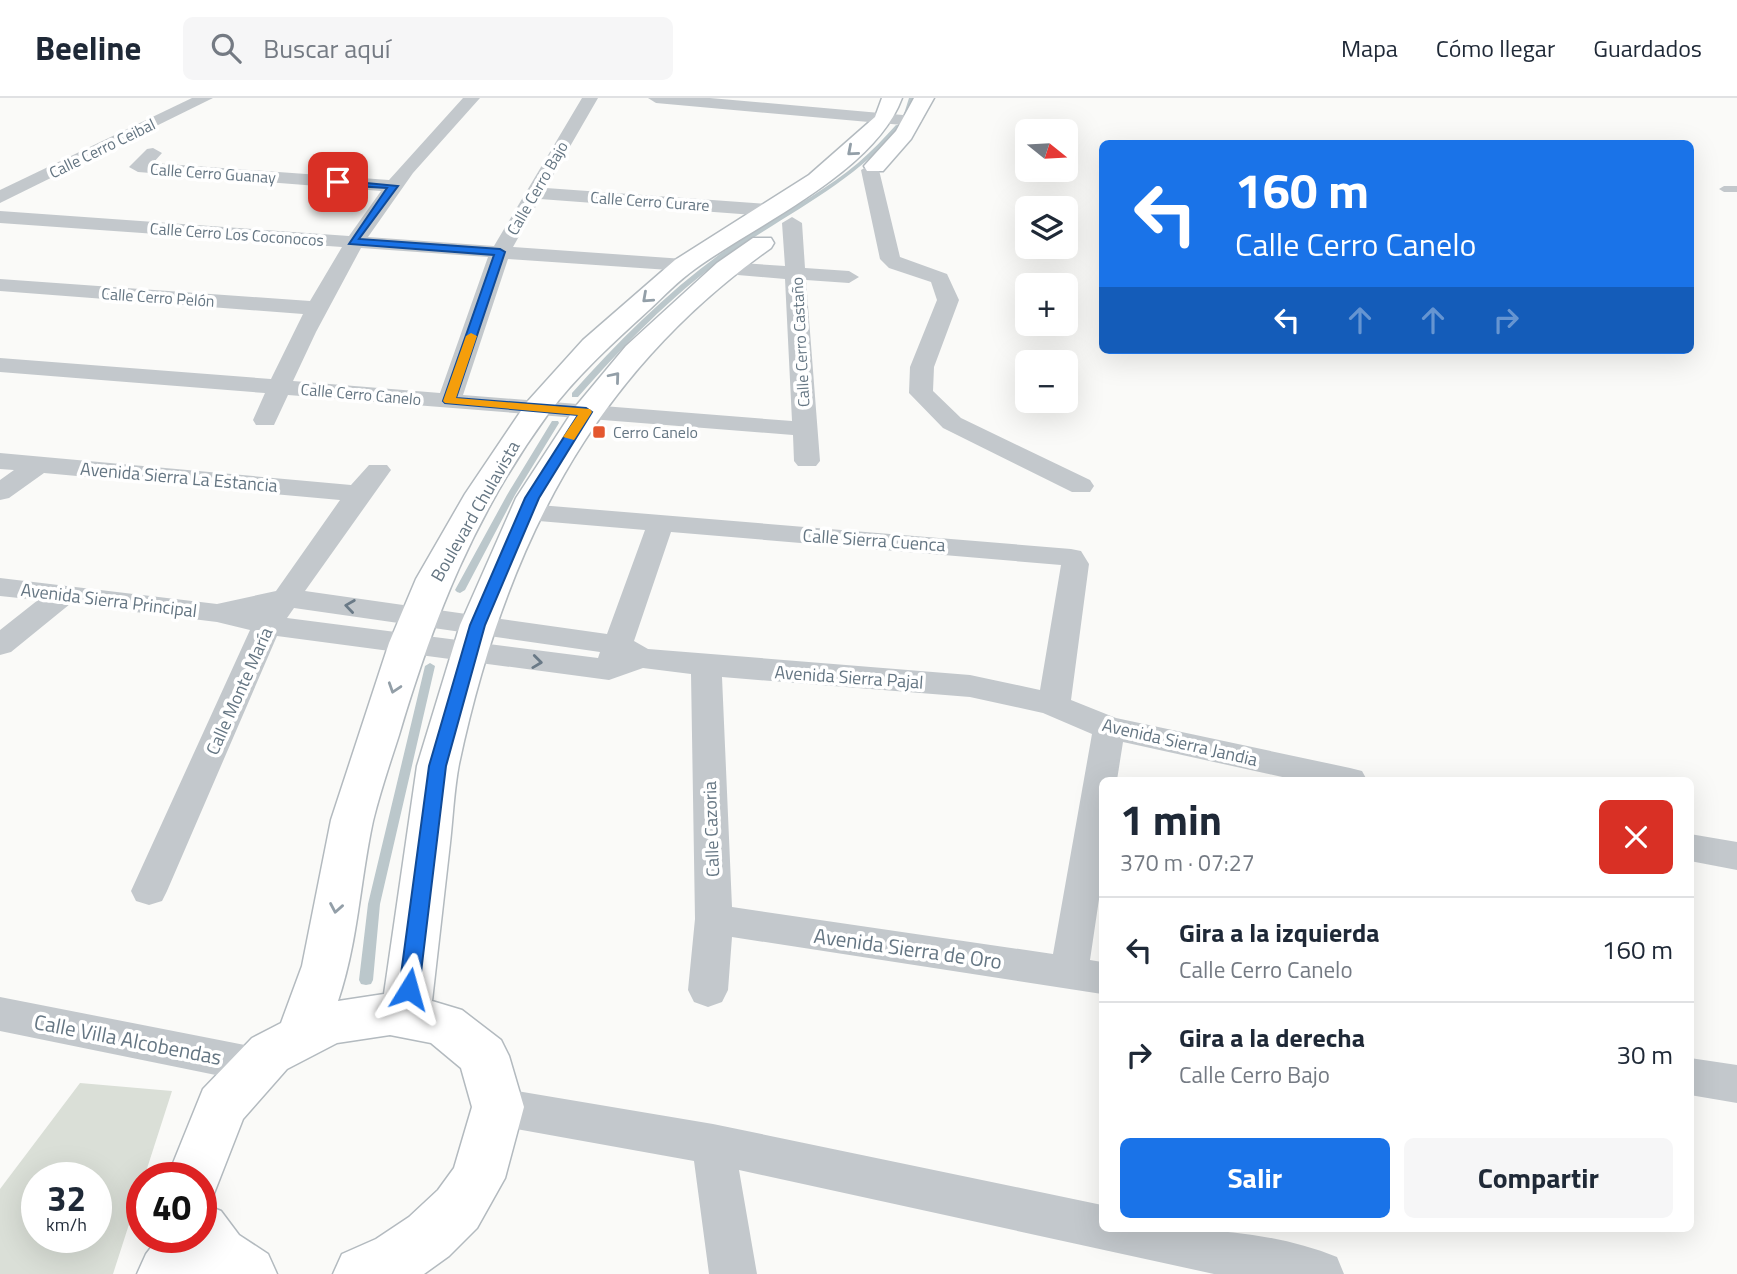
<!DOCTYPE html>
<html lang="es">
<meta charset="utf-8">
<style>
body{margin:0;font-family:"Titillium Web",sans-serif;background:#f6f6f7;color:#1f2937;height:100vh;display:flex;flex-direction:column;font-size:26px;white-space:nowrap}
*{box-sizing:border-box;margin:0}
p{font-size:23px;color:#747a83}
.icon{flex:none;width:38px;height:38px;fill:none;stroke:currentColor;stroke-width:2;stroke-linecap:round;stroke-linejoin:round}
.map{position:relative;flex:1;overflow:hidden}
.sheet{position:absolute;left:1099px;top:679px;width:595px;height:455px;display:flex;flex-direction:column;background:#fff;border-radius:10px;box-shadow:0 7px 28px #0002}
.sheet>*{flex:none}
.banner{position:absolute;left:1099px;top:42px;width:595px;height:214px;border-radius:10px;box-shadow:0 7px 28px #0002;background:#1a73e8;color:#fff;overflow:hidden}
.needle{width:46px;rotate:108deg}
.controls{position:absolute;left:1015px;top:21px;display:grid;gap:14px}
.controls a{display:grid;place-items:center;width:63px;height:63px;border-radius:10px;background:#fff;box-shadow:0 7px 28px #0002;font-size:35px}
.speed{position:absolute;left:21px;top:1064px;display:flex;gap:14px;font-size:35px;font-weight:700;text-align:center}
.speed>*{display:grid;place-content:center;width:91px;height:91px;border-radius:50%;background:#fff;box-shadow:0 7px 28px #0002;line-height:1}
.speed small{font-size:18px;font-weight:400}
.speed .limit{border:10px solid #d22;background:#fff;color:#111}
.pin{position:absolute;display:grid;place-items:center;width:60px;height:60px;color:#fff;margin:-30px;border-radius:14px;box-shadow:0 4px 10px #0006}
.me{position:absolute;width:77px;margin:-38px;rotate:8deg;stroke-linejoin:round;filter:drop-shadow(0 0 5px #0008)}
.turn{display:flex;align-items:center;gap:24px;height:147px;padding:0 21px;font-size:32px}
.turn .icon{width:91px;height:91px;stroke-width:2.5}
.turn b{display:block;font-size:49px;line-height:60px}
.lanes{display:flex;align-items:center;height:66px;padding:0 21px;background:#0003;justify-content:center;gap:35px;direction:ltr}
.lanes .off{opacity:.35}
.round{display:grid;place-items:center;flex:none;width:74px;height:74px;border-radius:10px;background:#f6f6f7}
.headline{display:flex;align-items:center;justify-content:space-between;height:119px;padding:0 21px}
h1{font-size:42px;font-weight:700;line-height:52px}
.action{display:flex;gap:14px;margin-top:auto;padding:14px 21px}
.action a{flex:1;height:80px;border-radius:10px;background:#1a73e8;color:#fff;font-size:28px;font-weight:700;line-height:80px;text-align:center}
.action a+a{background:#f6f6f7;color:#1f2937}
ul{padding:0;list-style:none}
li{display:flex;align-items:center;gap:21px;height:105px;padding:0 21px;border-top:2px solid #e0e1e3}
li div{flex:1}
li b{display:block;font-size:26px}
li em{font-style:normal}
header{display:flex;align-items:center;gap:42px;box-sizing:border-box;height:98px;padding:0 35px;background:#fff;border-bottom:2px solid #e0e1e3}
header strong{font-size:33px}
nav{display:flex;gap:38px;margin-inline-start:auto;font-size:24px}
.search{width:490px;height:63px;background:#f6f6f7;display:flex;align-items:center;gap:18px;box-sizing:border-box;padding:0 24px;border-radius:10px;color:#747a83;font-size:26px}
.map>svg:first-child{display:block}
.green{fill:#dadfd7;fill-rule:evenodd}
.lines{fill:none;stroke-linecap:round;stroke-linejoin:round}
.stream{fill:#bbc7cb;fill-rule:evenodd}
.secondary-casing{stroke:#b3babf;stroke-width:3}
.lane{fill:#c3c8cc;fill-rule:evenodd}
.street{fill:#c3c8cc;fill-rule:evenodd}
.secondary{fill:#fff;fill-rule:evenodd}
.oneway{stroke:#939fa8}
.oneway2{stroke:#6a7a87}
.route{fill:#1a73e8;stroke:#114b97;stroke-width:2}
.slow{fill:#f59e0b}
.poi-dot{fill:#e4572e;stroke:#fff;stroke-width:2.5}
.labels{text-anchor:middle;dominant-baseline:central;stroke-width:7;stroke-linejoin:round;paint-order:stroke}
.far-street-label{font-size:16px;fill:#657683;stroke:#fff}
.far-poi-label{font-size:16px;fill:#657683;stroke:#fff;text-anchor:start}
.street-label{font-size:18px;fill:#657683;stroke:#fff}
.near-street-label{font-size:21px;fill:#657683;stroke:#fff}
</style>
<header>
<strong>Beeline</strong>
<div class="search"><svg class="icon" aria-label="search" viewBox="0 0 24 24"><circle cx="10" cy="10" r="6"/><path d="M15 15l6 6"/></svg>Buscar aquí</div>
<nav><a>Mapa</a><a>Cómo llegar</a><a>Guardados</a></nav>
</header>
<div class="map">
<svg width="1737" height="1176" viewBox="0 0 1737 1176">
<rect width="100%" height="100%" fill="#fafaf8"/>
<path class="green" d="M 80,985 L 172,993 L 113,1176 L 0,1176 L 0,1091 ZM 37,1080 L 96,1080 L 96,1139 L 37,1139 Z"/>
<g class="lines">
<g class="stream">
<polygon points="909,0 915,0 910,16 907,18 904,16"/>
<path d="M 896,27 L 901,28 C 853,86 785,116 725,159 C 670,199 623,248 578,299 L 572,299 L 572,295 C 617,245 665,196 720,156 C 765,124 816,100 858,65 C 872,53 884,40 896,27 Z"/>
<polygon points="552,323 558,323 559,325 515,397 465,492 460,495 457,494 455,492 507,397"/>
<polygon points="430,565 435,568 380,806 373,882 371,886 366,887 361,886 359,882 368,806 425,568"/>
</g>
<g class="secondary-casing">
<g id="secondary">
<path d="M 882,0 L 902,0 C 875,74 757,126 695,171 C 678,183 664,198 649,212 C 614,244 577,277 548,316 C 475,416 434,519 399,637 C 390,665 380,694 373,723 C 360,783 358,844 338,903 L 384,896 L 417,668 L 460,527 L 516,400 L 576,308 L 626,248 L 717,165 L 753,140 L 771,140 L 774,145 L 771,150 C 590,278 504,454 459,666 C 454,692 453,719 450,745 C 444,798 438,850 432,903 L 462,912 L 501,942 L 509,958 L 524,1009 L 505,1080 L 477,1130 L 449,1158 L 424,1176 L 333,1176 L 342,1156 L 376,1141 L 409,1119 L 438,1092 L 454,1070 L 472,1009 L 461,970 L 431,945 L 390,937 L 337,945 L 287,971 L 243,1021 L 213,1098 L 201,1103 L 201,1080 L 167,1080 L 203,991 L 252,940 L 281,925 L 302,868 L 331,722 L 389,545 L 416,481 L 465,396 L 527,304 L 583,242 L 675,162 L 809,77 L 875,19 Z"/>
<polygon points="914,0 934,0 911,41 883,73 867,73 864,68 896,33"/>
<polygon points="201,1105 221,1113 239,1137 268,1156 277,1176 137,1176 146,1156 159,1139 201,1139"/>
</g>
</g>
<polygon class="lane" points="1737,88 1737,94 1724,94 1719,91 1724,88"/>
<g class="street">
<polygon points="192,0 213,0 0,105 0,92"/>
<path d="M 463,0 L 480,0 L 413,75 L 368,139 L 494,148 L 582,0 L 598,0 L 546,90 L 767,106 L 776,112 L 767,118 L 540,101 L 513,149 L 684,161 L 694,167 L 684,173 L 508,161 L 463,297 L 792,323 L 785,181 L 726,176 L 716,170 L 726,164 L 785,168 L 782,125 L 792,119 L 802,125 L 805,170 L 849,173 L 859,179 L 849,185 L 806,182 L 820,363 L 816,368 L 798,368 L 794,363 L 793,337 L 288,297 L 274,327 L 256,327 L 253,322 L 265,295 L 0,274 L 0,260 L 271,281 L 303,216 L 0,193 L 0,181 L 310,203 L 342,149 L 0,125 L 0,113 L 349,138 L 381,93 L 138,74 L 129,69 L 147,51 L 153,50 L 162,55 L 153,65 L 389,82 ZM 361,150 L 488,159 L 440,295 L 293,283 L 316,234 Z"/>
<polygon points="648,0 710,0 914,18 922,23 914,28 656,5"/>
<polygon points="870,67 879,72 900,159 947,176 959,202 934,269 933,293 961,320 1090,382 1094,388 1090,394 1072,394 943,330 909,295 910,269 937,202 931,184 889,170 880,161 861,72"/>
<path d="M 0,355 L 351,387 L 369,367 L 387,367 L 391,372 L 305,493 L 607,536 L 645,432 L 527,422 L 517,420 L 514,414 L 517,408 L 527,406 L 1071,451 L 1081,453 L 1089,466 L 1071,602 L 1116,620 L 1350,670 L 1362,673 L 1367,682 L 1296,682 L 1123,644 L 1117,682 L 1102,682 L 1102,781 L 1090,862 L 1102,864 L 1102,896 L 732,839 L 728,892 L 722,904 L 708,909 L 694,904 L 688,892 L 695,821 L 691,576 L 643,570 L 609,582 L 277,538 L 167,793 L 162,803 L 149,807 L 136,803 L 131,793 L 250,532 L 217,524 L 70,506 L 11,554 L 0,557 L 0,532 L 38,502 L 0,498 L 0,480 L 217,506 L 276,493 L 340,402 L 44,375 L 9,400 L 0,402 L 0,382 L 14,372 L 0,371 ZM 671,434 L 1061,467 L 1040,592 L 970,577 L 648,551 L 634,543 ZM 294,510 L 600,554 L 598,560 L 287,520 ZM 722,579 L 970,599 L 1043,615 L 1092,636 L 1053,856 L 732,809 Z"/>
<polygon points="1690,736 1737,744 1737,772 1690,763"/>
<polygon points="0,899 255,949 270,954 276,967 270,980 255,985 0,933"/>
<polygon points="1690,960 1737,967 1737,1005 1690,997"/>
<path d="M 499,990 L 713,1026 L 1102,1107 L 1102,1130 C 1181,1130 1262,1129 1337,1159 L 1344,1176 L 1214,1176 L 739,1072 L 757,1176 L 709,1176 L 694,1063 L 499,1028 L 484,1023 L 478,1009 L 484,995 Z"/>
</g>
<use href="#secondary" class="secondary"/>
</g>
<defs><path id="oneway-chevron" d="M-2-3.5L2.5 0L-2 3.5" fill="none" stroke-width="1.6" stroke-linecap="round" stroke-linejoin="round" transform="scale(1.75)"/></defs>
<g class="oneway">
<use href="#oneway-chevron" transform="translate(852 53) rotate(139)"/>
<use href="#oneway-chevron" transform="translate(647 200) rotate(138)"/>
<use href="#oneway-chevron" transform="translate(615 279) rotate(-50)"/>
<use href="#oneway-chevron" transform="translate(394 590) rotate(108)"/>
<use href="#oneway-chevron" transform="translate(336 810) rotate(100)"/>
</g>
<g class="oneway2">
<use href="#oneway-chevron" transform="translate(350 508) rotate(-172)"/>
<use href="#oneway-chevron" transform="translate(537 564) rotate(7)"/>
</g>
<polygon class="route" points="335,82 398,88 359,141 500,151 505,154 456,300 586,310 592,314 539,400 485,527 446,668 419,891 416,896 409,899 402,896 399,891 429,668 470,527 525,400 578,317 445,305 443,303 494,157 349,146 387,90 338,87"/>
<polygon class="slow" points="471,235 477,238 456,300 590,311 592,314 574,342 563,339 578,317 445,305 443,303 466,238"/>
<rect class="poi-dot" x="592" y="327" width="14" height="14" rx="3.5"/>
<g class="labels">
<g class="far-street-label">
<text transform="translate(102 50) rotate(-26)">Calle Cerro Ceibal</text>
<text transform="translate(213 75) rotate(4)">Calle Cerro Guanay</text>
<text transform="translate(537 90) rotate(-60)">Calle Cerro Bajo</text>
<text transform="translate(650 103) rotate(4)">Calle Cerro Curare</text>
<text transform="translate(237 136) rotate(4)">Calle Cerro Los Coconocos</text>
<text transform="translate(158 199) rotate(4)">Calle Cerro Pelón</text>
<text transform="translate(800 244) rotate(-93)">Calle Cerro Castaño</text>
<text transform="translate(361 296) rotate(5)">Calle Cerro Canelo</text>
</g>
<g class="far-poi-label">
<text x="613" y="334">Cerro Canelo</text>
</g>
<g class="street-label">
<text transform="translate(179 379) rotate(5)">Avenida Sierra La Estancia</text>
<text transform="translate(475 413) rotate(-60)">Boulevard Chulavista</text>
<text transform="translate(874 442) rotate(4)">Calle Sierra Cuenca</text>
<text transform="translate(109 502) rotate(7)">Avenida Sierra Principal</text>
<text transform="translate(849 579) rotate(4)">Avenida Sierra Pajal</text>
<text transform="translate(239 593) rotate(-66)">Calle Monte María</text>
<text transform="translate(1180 644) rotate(13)">Avenida Sierra Jandia</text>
<text transform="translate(711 731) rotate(-92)">Calle Cazoria</text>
</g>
<g class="near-street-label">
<text transform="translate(908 850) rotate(8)">Avenida Sierra de Oro</text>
<text transform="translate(128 941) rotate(11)">Calle Villa Alcobendas</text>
</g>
</g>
</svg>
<div class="controls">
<a><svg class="needle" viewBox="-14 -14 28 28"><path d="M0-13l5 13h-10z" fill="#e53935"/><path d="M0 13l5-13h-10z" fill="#747a83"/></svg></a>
<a><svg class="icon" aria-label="layers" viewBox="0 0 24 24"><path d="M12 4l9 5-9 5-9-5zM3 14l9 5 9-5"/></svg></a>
<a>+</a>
<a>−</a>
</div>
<div class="speed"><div>32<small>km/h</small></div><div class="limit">40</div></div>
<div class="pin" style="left:338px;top:84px;background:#d93025"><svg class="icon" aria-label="arrive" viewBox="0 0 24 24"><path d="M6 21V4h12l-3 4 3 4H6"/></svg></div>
<svg class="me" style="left:409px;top:891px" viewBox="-20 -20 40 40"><path d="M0-17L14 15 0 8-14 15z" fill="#1a73e8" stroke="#fff" stroke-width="4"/></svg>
<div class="banner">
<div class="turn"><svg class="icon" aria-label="left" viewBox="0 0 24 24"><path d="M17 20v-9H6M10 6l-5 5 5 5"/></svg><div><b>160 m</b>Calle Cerro Canelo</div></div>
<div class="lanes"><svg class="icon" aria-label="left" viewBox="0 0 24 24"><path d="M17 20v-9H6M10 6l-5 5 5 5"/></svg><svg class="icon off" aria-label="ahead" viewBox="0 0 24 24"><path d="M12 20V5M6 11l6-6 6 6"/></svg><svg class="icon off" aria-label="ahead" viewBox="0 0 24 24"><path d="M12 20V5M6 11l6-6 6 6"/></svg><svg class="icon off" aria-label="right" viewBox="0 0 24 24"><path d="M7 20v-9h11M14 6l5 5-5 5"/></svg></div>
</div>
<section class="sheet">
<div class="headline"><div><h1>1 min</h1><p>370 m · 07:27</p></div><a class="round" style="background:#d93025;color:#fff"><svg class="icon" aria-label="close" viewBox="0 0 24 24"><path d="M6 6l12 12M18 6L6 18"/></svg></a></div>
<ul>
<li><svg class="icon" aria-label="left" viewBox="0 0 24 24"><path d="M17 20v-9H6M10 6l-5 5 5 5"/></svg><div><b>Gira a la izquierda</b><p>Calle Cerro Canelo</p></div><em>160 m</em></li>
<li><svg class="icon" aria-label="right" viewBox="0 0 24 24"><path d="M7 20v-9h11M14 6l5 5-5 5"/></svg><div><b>Gira a la derecha</b><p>Calle Cerro Bajo</p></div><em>30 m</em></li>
</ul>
<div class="action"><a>Salir</a><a>Compartir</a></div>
</section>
</div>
